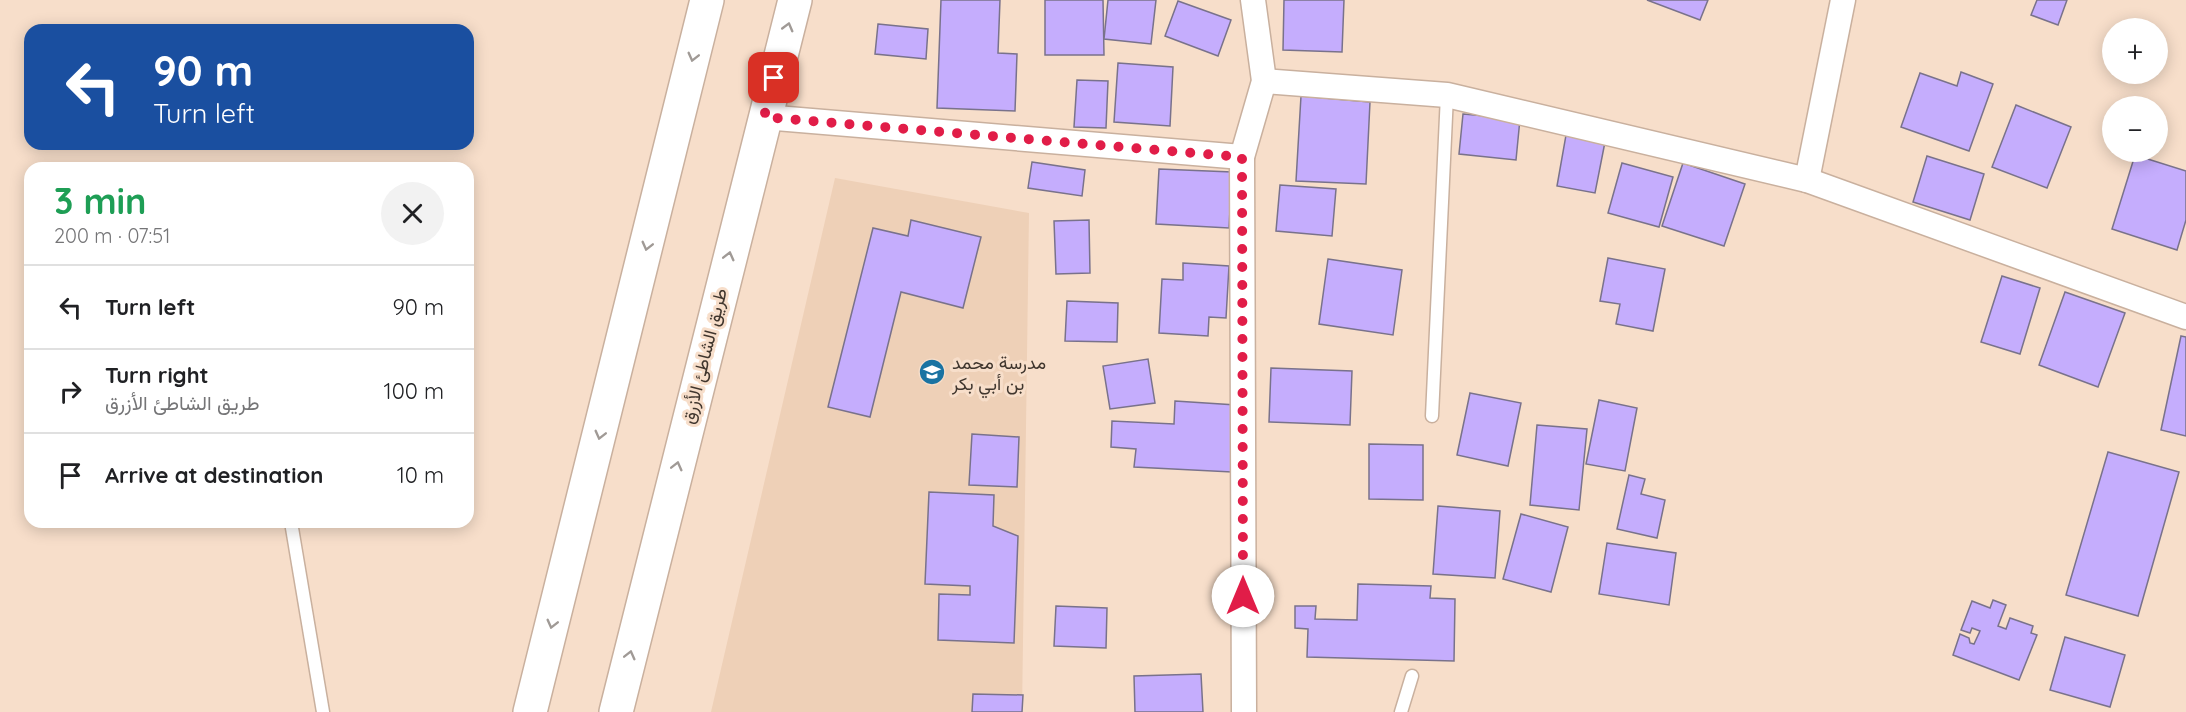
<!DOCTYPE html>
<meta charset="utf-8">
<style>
body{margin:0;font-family:Quicksand,Vazirmatn,sans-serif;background:#f2f2f2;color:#202124;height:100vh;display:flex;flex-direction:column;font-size:22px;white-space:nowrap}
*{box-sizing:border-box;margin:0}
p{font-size:20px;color:#757577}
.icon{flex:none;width:33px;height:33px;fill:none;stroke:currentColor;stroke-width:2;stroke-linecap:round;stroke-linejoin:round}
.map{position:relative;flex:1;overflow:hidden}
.drawer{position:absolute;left:24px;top:162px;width:450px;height:366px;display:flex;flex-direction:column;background:#fff;border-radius:18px;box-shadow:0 3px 15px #0003}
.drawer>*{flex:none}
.hud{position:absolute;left:24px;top:24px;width:450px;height:126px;border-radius:18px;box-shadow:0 3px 15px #0003;background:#1a4fa0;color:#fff;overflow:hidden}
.fabs{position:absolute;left:2102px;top:18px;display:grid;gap:12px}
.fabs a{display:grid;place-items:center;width:66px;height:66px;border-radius:50%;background:#fff;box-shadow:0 3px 15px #0003;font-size:30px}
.pin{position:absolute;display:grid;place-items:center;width:51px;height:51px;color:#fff;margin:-26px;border-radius:12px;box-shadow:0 3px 9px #0006}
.me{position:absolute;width:66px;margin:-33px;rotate:0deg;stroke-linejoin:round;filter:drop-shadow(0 0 4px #0008)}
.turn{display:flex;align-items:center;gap:21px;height:126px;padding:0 30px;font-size:27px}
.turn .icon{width:78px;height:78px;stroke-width:2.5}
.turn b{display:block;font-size:42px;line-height:51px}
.round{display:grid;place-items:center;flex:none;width:63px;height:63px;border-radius:32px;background:#f2f2f2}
.headline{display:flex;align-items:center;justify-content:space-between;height:102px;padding:0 30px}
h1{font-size:36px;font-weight:800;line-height:45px;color:#1e9e55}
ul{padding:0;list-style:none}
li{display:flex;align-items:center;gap:18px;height:84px;padding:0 30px;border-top:2px solid #e0e0e0}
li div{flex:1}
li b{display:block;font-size:22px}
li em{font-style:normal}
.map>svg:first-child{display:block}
.built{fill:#eed0b7}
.building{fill:#c5adfd;stroke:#79728b;stroke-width:1.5}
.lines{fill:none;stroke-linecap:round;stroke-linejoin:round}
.lane-casing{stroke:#c9b09e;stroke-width:15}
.street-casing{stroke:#c9b09e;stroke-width:27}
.secondary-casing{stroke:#c9b09e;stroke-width:36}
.lane{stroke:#fff;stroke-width:12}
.street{stroke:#fff;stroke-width:24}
.secondary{stroke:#fff;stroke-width:33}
.oneway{stroke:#a09a96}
.route{stroke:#e11d48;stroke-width:10;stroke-dasharray:0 18}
.labels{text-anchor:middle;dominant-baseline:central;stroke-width:6;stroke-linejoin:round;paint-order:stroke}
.street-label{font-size:18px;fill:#40362e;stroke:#f7deca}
.poi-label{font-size:18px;fill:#40362e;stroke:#f7deca;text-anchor:start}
</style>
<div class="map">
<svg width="2186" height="712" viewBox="0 0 2186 712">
<rect width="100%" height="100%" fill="#f7deca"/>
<polygon class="built" points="835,178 1029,213 1022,712 711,712"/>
<g class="building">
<polygon points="941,0 1000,0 998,53 1017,54 1015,111 937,108"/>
<polygon points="1045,0 1103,0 1104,55 1045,55"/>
<polygon points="1108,0 1156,0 1151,44 1104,39"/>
<polygon points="1284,0 1344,0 1342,52 1283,50"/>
<polygon points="1647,0 1708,0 1700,20"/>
<polygon points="2037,0 2067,0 2058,25 2031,15"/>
<polygon points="1178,1 1231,20 1218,56 1165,36"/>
<polygon points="878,24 928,29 926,59 875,54"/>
<polygon points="1118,63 1173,67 1170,126 1114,122"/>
<polygon points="1961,72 1993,84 1969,151 1901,127 1920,73 1957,86"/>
<polygon points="1077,80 1108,81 1106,128 1074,127"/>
<polygon points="1301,96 1370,102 1366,184 1296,181"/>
<polygon points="2016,105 2071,127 2047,188 1992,167"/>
<polygon points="1463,114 1520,119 1516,160 1459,154"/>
<polygon points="1566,135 1605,142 1595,193 1557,186"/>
<polygon points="2135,155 2186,171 2186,220 2177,250 2112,229"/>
<polygon points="1927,156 1984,174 1970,220 1913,202"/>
<polygon points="1032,162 1085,170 1082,196 1028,188"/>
<polygon points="1622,163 1673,177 1659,227 1608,213"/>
<polygon points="1683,163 1745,184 1724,246 1662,226"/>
<polygon points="1159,169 1232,172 1229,228 1156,224"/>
<polygon points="1280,185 1336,189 1332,236 1276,231"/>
<polygon points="911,220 981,237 963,308 901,292 870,417 828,407 873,228 908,236"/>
<polygon points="1089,220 1090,273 1056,274 1054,221"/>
<polygon points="1608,258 1665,269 1653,331 1616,324 1620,304 1600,301"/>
<polygon points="1328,259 1402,270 1393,335 1319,324"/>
<polygon points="1183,263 1229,266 1226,318 1209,317 1208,336 1159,333 1162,279 1183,280"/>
<polygon points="2002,276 2040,288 2020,354 1981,342"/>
<polygon points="2065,292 2125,313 2098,387 2039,365"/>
<polygon points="1067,301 1118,303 1117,342 1065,341"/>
<polygon points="2181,336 2186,337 2186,436 2161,430"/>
<polygon points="1148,359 1155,403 1110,409 1103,366"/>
<polygon points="1271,368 1352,371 1350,425 1269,422"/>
<polygon points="1470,393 1521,403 1508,466 1457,455"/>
<polygon points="1599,400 1637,408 1625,471 1586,464"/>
<polygon points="1175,401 1236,405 1232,472 1134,467 1136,449 1111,447 1112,421 1174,424"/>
<polygon points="1537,425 1587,429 1579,510 1530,505"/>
<polygon points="972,434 1019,437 1017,487 969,485"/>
<polygon points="1369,444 1423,445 1423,500 1369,499"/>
<polygon points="2108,452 2179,472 2138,616 2066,595"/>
<polygon points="1629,475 1645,479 1641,494 1665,500 1657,538 1617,529"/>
<polygon points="929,492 994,495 993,526 1018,536 1014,643 938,640 939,594 970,595 970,586 925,584"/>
<polygon points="1438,506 1500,511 1495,578 1433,574"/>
<polygon points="1521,514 1568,527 1551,592 1503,579"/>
<polygon points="1607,543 1676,553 1669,605 1599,594"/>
<polygon points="1358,584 1431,586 1430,598 1455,599 1454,661 1307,657 1308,629 1295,628 1295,606 1316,606 1315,619 1357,620"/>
<polygon points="1993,600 2006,605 1998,626 2006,629 2010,618 2033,626 2031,633 2037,635 2019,680 1953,655 1960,634 1969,638 1970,643 1974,644 1980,631 1972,628 1970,633 1961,630 1972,601 1990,608"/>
<polygon points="1056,606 1107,608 1106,648 1054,646"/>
<polygon points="2065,637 2125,655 2110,707 2050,690"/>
<polygon points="1201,674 1203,712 1135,712 1134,676"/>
<polygon points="973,694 1023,695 1022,712 972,712"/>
</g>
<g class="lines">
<g class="lane-casing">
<g id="lane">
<polyline points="1432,416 1447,95"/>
<polyline points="291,522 323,712"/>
<polyline points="1401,712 1412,676"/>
</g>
</g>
<g class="street-casing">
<g id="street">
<polyline points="1264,81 1447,95 1807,180 2186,317"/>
<polyline points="764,117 1242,157"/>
<polyline points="1807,180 1843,0"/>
<polyline points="1244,712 1242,157 1264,81 1253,0"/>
</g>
</g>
<g class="secondary-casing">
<g id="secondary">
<polyline points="530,712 707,0"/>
<polyline points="616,712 795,0"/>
</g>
</g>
<use href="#lane" class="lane"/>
<use href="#street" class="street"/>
<use href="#secondary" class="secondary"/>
</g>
<defs><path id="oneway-chevron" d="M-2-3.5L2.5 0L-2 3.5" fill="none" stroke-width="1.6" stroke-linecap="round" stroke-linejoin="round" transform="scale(1.5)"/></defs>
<g class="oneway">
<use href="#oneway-chevron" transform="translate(788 27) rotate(-75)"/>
<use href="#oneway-chevron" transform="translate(693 57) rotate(104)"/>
<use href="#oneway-chevron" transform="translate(647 246) rotate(104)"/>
<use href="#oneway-chevron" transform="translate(729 256) rotate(-76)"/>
<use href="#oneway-chevron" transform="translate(600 435) rotate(104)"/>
<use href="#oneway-chevron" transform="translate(677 466) rotate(-76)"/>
<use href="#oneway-chevron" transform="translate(552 624) rotate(104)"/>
<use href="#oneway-chevron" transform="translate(630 655) rotate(-76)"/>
</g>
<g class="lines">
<polyline class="route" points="774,78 764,117 1242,157 1243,596"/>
</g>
<defs>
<g id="school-disc" transform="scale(1.35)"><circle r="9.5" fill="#1a73a2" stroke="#f7deca"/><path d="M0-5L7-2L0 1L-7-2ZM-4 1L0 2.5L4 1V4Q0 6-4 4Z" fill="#fff"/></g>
</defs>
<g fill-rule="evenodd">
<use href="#school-disc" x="932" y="372"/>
</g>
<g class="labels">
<g class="street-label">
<text transform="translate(704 356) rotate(-76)">طريق الشاطئ الأزرق</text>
</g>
<g class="poi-label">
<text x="952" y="362">مدرسة محمد<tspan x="952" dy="21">بن أبي بكر</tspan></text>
</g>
</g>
</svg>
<div class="fabs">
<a>+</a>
<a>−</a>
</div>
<div class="pin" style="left:774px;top:78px;background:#d93025"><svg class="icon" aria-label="arrive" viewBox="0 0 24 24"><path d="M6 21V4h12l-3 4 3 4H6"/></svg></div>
<svg class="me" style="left:1243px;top:596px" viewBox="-20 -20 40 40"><circle r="19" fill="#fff"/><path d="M0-13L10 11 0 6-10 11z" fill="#e11d48"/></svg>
<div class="hud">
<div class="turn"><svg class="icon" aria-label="left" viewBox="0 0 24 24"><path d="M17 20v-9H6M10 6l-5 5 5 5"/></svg><div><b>90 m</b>Turn left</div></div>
</div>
<section class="drawer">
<div class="headline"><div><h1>3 min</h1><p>200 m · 07:51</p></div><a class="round"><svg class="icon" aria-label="close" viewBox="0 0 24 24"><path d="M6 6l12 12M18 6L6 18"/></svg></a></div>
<ul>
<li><svg class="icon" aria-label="left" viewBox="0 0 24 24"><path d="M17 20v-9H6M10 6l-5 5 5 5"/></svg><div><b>Turn left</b></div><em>90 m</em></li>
<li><svg class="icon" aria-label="right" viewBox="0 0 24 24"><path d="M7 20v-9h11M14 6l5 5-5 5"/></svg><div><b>Turn right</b><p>طريق الشاطئ الأزرق</p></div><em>100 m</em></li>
<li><svg class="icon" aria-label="arrive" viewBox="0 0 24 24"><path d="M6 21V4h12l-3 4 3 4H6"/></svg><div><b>Arrive at destination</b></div><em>10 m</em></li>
</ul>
</section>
</div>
